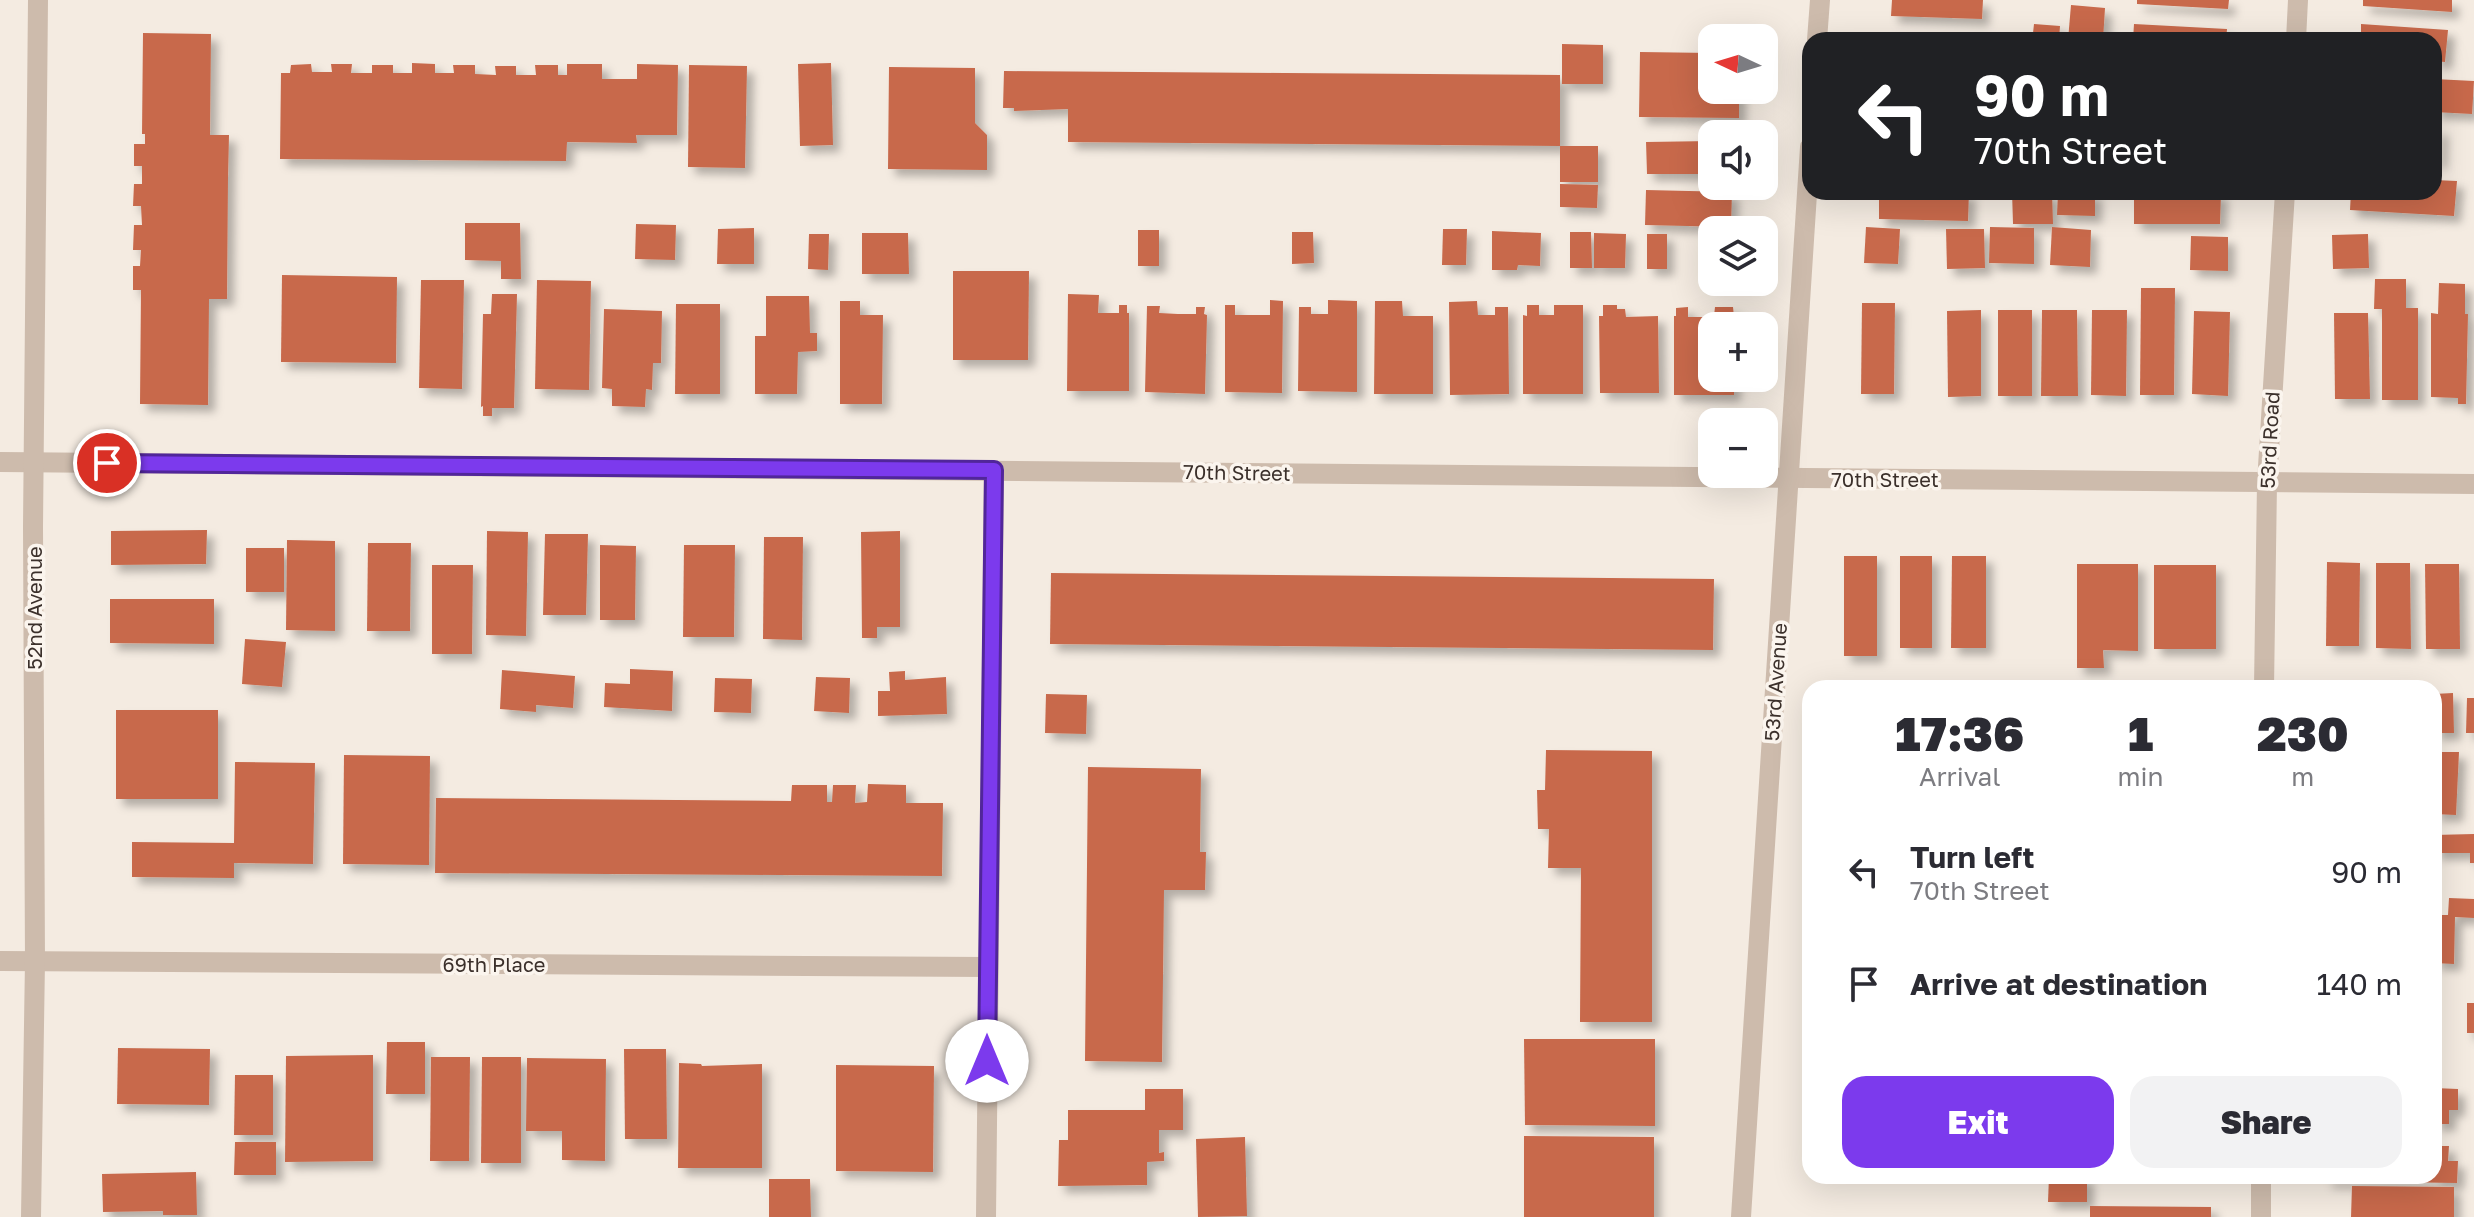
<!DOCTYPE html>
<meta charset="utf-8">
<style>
body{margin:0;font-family:"Golos Text",sans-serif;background:#f2f2f3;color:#2b2b33;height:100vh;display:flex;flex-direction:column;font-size:30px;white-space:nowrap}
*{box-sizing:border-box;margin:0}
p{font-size:26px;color:#7c7c81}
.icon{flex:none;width:44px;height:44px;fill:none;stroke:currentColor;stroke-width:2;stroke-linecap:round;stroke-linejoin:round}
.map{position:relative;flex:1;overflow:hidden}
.sheet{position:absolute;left:1802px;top:680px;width:640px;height:504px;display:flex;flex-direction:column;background:#fff;border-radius:24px;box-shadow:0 8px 32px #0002}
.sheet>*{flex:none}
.banner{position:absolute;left:1802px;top:32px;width:640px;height:168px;border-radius:24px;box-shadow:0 8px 32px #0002;background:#202124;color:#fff;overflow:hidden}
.needle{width:52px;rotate:274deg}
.controls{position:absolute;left:1698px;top:24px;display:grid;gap:16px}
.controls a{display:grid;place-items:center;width:80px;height:80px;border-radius:16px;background:#fff;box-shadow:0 8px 32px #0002;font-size:40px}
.pin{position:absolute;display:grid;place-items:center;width:68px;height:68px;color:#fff;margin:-34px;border:4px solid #fff;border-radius:50%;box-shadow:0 2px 8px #0007}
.me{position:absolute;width:88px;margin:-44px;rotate:0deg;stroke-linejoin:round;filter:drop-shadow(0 0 6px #0008)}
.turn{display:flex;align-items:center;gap:28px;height:168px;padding:0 40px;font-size:36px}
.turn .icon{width:104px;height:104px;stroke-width:2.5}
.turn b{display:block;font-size:56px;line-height:68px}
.eta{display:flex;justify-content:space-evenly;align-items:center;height:136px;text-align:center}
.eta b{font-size:48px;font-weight:800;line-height:56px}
.cta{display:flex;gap:16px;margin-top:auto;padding:16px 40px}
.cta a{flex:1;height:92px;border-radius:24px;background:#7c3aed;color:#fff;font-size:32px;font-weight:800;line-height:92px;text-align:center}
.cta a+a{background:#f2f2f3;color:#2b2b33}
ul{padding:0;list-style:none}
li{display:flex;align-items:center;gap:24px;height:112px;padding:0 40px}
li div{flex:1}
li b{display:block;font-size:30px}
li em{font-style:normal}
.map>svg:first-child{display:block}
.building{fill:#c8694b;filter:url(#shadow)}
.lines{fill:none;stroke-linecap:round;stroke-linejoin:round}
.minor{stroke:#cdbbac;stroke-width:20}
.route-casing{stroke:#51269a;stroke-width:20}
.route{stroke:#7c3aed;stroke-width:14}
.labels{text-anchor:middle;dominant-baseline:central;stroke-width:7;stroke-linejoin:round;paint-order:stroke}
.street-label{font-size:20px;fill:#3b302b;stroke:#fbf5ee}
</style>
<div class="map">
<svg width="2474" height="1217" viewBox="0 0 2474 1217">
<defs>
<filter id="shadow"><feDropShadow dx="7" dy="7" stdDeviation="4" flood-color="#0004"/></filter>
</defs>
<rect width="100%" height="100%" fill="#f4ebe1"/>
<g class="building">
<polygon points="1892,0 1983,0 1982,19 1891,16"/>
<polygon points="2137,0 2229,0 2228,9 2137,4"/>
<polygon points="2363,0 2452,0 2452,12 2363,6"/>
<polygon points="2071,5 2105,8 2103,40 2068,40"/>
<polygon points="2034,24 2060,26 2059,40 2037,40 2037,34 2033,33"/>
<polygon points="2134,24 2227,29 2226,40 2133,40"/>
<polygon points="2361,24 2448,30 2445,62 2434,61 2434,40 2361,40"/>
<polygon points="1888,32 1979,36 1979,40 1888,40"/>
<polygon points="143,33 211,34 210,135 229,135 228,177 227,299 209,299 208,405 140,404 141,290 133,290 133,266 140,266 141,250 133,250 134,225 142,225 141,206 133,206 134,184 142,184 142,166 134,166 134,144 145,144 145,134 142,134"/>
<polygon points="1562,44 1603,45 1603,84 1562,84"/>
<polygon points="1640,52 1712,53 1712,90 1739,90 1739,118 1639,117"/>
<polygon points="412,63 435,64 435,73 454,73 453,65 475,65 475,74 496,75 495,66 516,66 516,75 536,75 535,65 558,65 558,75 567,75 567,64 602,64 602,79 637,79 637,64 678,65 677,135 636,135 637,143 567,142 566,161 280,159 281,73 290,73 291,65 311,64 312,72 332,72 331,64 352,64 351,73 372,73 372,65 393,65 393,73 412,73"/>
<polygon points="831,63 833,145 800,146 798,64"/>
<polygon points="689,65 747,66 745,168 688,167"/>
<polygon points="889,67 975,68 975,123 987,135 987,170 888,169"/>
<polygon points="1004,71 1560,75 1560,146 1068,142 1068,109 1014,111 1014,108 1003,108"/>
<polygon points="2434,79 2474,81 2472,114 2434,112"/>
<polygon points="2434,129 2441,129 2440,162 2434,162"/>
<polygon points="1712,141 1712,174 1647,174 1646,142"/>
<rect x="1560" y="146" width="38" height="36"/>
<polygon points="2434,180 2457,181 2454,216 2350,210 2351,192 2434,192"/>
<polygon points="1560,184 1598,185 1597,208 1560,207"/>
<polygon points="1646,190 1732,192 1731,227 1645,225"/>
<polygon points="1879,192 1969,192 1968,221 1879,219"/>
<polygon points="2012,192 2052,192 2053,224 2013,224"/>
<polygon points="2058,192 2095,192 2095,216 2057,215"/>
<polygon points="2134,192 2221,192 2220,224 2134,224"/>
<polygon points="465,223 520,223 521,279 501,279 501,261 465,260"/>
<polygon points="636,224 676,225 675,260 635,259"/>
<polygon points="1866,227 1900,229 1898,264 1864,263"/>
<polygon points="1990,227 2034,228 2034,264 1989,263"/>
<polygon points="2052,227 2091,230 2090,267 2050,265"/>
<polygon points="754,228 754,264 717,264 718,229"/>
<polygon points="1443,229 1467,229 1466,265 1442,265"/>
<polygon points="1946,229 1984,229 1985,268 1947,269"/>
<rect x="1138" y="230" width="21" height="36"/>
<polygon points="1492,231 1541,233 1540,266 1518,265 1517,270 1492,270"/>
<polygon points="1292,232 1313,232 1314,263 1292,264"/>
<polygon points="1570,232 1591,232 1592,268 1570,268"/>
<polygon points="862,233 908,233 909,274 862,274"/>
<polygon points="1594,233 1626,234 1625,268 1594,268"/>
<polygon points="809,234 829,234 828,270 808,269"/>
<rect x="1647" y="234" width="20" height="35"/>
<polygon points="2368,234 2369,268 2333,269 2332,235"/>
<polygon points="2191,236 2228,237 2228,271 2190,270"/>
<polygon points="953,271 1029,271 1028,360 953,360"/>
<polygon points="282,275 397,277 396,363 281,362"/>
<polygon points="2375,279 2406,279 2406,308 2418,308 2418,400 2382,400 2382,309 2374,309"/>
<polygon points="421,280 464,280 462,389 419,388"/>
<polygon points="537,280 591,281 589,390 535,389"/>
<polygon points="2439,283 2465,284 2465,314 2468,314 2466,404 2458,404 2458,398 2431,397 2431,313 2438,314"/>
<polygon points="2141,288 2175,288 2174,395 2140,395"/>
<polygon points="492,294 517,294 514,408 492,408 492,416 483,416 483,406 481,407 483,314 491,314"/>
<polygon points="1068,294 1099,295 1098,313 1119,313 1119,305 1127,305 1127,313 1129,313 1129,391 1067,391"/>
<polygon points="766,296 809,296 810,333 817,333 817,351 798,352 797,394 755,394 755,336 766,336"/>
<polygon points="1270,300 1283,301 1282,393 1225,392 1225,305 1235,305 1235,315 1270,315"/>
<polygon points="1328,300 1357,301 1357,392 1298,391 1299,307 1311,307 1311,314 1328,314"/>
<polygon points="840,301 860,301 860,315 883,315 882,404 840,404"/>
<polygon points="1375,301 1402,301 1403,316 1433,316 1433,394 1374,394"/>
<polygon points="1477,301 1478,315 1495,315 1495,307 1508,307 1509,394 1450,395 1449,302"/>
<polygon points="1862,303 1895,303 1894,394 1861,394"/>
<polygon points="676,304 720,304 720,394 675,394"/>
<polygon points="1527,305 1539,305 1539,315 1554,315 1554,305 1583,305 1583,394 1523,394 1523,315 1527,316"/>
<polygon points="1603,305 1617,305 1617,309 1625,309 1626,317 1658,316 1659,393 1600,393 1599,316 1603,316"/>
<polygon points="1147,306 1160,306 1159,313 1178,314 1196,314 1196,307 1205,307 1204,314 1207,315 1205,394 1145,392"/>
<polygon points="1688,307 1688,317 1704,317 1714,316 1715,307 1733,307 1735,326 1712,326 1712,378 1734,378 1734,395 1674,395 1674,316 1676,316 1676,308"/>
<polygon points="604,309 662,311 661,363 653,363 652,390 646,389 645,407 612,406 612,389 602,388"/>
<polygon points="1981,310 1981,396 1948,397 1947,311"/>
<rect x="1998" y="310" width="34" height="86"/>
<polygon points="2042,310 2077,310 2078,396 2041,396"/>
<polygon points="2092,310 2127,310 2126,396 2091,395"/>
<polygon points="2194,311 2230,312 2228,396 2192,394"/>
<polygon points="2334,313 2368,313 2370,399 2335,399"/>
<polygon points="207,530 206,564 111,565 111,531"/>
<polygon points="487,531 528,532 526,636 486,635"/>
<polygon points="900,531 900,627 877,627 877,638 862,638 861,532"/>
<polygon points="545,534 588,534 586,615 543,615"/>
<polygon points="764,537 803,537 802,640 763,639"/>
<polygon points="287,540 335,541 335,631 286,630"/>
<polygon points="368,543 411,543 410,631 367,631"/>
<polygon points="600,545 636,546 635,620 600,620"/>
<polygon points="684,545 735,545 734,637 683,637"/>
<rect x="246" y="548" width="38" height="44"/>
<rect x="1844" y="556" width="33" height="100"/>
<rect x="1900" y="556" width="32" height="92"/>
<polygon points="1952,556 1986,556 1986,648 1951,648"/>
<polygon points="2327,562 2360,563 2359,646 2326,646"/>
<polygon points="2376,563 2410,563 2411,649 2376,648"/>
<polygon points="2077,564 2138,564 2138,651 2103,650 2104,668 2077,668"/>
<polygon points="2425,564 2459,564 2460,649 2426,649"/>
<polygon points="432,565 473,565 472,654 432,654"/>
<rect x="2154" y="565" width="62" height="84"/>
<polygon points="1051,573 1714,579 1713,650 1050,644"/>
<polygon points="110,599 214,599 214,644 110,643"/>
<polygon points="245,639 286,642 282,687 242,684"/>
<polygon points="630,669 673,671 672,711 604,707 605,683 630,684"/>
<polygon points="502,670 575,676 573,708 536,705 536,712 500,709"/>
<polygon points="905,671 905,680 946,677 947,714 878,716 878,691 890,691 889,672"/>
<polygon points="816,677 850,678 849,713 814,711"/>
<polygon points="715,678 752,679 751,713 714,712"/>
<polygon points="2453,693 2454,733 2434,733 2434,694"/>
<polygon points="1046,694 1087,695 1086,734 1045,733"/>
<polygon points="2467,698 2474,698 2474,733 2466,733"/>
<rect x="116" y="710" width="102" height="89"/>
<polygon points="1546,750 1652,751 1652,1022 1580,1022 1581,868 1548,868 1549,829 1538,829 1537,790 1545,790"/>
<polygon points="2434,752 2459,752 2456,815 2434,814"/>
<polygon points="344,755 430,756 429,865 343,864"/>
<polygon points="235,762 315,763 313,864 234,863 234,878 132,877 132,842 234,843"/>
<polygon points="1088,767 1201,769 1200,852 1206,852 1205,890 1164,890 1162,1062 1085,1061"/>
<polygon points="868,784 906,785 906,803 943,803 942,876 435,873 436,798 791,801 792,785 827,785 827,802 832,802 833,785 856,785 855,803 867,802"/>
<polygon points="2474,834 2474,863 2470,863 2470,853 2434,853 2434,835"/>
<polygon points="2449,898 2474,899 2474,918 2455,917 2454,964 2434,963 2434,915 2448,915"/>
<rect x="2467" y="1003" width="7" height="30"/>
<polygon points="1524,1039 1655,1039 1655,1126 1525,1125"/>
<polygon points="387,1042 425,1042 425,1094 386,1094"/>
<polygon points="118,1048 210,1049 209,1105 117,1104"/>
<polygon points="624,1049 666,1049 667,1139 625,1139"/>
<polygon points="373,1055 373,1161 285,1162 286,1056"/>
<polygon points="431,1057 470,1057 469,1161 430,1161"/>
<polygon points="482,1057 521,1057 521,1163 481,1163"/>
<polygon points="527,1058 606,1059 605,1161 562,1160 562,1131 526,1131"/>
<polygon points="679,1063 701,1064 702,1066 762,1064 762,1168 678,1168"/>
<polygon points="836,1065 934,1066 933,1172 836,1171"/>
<polygon points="235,1075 273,1075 273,1135 234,1135"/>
<polygon points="2434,1088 2458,1089 2458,1110 2449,1110 2449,1124 2434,1124"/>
<polygon points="1145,1089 1183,1089 1183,1130 1159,1130 1159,1153 1164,1152 1164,1161 1147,1162 1147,1185 1058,1186 1059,1140 1068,1140 1068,1110 1145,1110"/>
<polygon points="1524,1136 1654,1137 1654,1217 1524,1217"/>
<polygon points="1245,1137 1247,1216 1198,1217 1196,1139"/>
<polygon points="235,1142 276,1142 276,1175 234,1175"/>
<polygon points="2434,1146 2449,1146 2448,1161 2458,1161 2457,1183 2325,1181 2325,1176 2434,1176"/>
<polygon points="196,1172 197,1215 163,1215 163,1211 103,1212 102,1174"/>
<polygon points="2049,1176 2087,1176 2087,1202 2048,1202"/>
<polygon points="769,1179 810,1179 811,1217 769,1217"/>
<polygon points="2352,1186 2454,1187 2454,1217 2351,1217"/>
<polygon points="2090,1206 2211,1207 2211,1217 2090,1217"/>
</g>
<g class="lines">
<g class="minor">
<polyline points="1817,40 1820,0"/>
<polyline points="2296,40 2298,0"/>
<polyline points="0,462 2474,484"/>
<polyline points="2264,688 2267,483 2285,192"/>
<polyline points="0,961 987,967"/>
<polyline points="31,1217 35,961 33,527 38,0"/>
<polyline points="986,1217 994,470"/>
<polyline points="1741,1217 1810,147"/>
<polyline points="2261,1217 2261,1176"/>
</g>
</g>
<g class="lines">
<g class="route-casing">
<polyline id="route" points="107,463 994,470 987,1061"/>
</g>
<use href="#route" class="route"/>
</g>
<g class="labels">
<g class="street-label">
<text transform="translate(2269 440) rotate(-87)">53rd Road</text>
<text transform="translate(1237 472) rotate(1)">70th Street</text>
<text x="1885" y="479">70th Street</text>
<text transform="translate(34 608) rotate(-90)">52nd Avenue</text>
<text transform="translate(1775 682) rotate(-86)">53rd Avenue</text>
<text x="494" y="964">69th Place</text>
</g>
</g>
</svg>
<div class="controls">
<a><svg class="needle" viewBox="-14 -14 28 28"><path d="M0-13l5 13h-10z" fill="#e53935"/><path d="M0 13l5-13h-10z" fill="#7c7c81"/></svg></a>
<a><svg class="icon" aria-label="sound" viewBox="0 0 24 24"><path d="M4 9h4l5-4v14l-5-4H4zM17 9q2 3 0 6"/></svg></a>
<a><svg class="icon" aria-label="layers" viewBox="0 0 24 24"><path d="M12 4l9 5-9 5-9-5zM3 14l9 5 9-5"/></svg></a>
<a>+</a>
<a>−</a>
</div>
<div class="pin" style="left:107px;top:463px;background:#d93025"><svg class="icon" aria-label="arrive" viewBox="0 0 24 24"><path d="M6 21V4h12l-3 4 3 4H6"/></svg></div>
<svg class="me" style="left:987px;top:1061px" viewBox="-20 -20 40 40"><circle r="19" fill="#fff"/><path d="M0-13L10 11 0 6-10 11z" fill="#7c3aed"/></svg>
<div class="banner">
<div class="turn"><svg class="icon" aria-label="left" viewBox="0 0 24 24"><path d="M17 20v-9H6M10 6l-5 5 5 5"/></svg><div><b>90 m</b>70th Street</div></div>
</div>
<section class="sheet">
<div class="eta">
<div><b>17:36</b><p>Arrival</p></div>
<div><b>1</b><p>min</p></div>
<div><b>230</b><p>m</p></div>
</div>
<ul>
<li><svg class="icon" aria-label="left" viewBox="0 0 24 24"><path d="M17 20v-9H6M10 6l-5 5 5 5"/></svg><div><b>Turn left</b><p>70th Street</p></div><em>90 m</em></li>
<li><svg class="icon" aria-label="arrive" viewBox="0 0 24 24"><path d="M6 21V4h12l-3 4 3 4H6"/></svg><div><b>Arrive at destination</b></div><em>140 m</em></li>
</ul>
<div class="cta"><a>Exit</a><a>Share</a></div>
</section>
</div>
